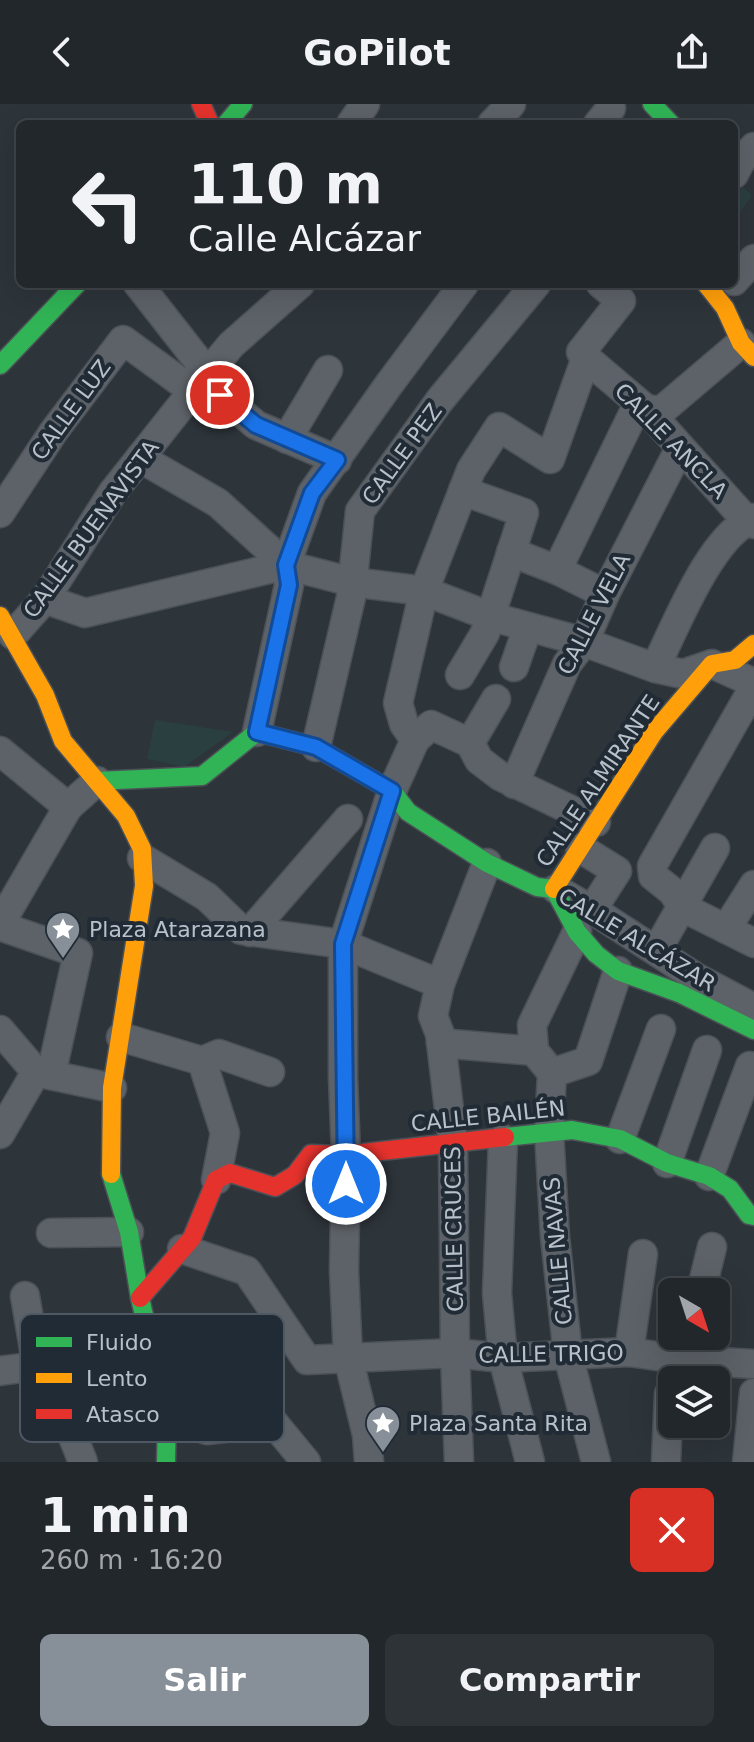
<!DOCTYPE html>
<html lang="es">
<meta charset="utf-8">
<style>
body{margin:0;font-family:"DejaVu Sans",sans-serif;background:#2e3338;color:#f1f3f6;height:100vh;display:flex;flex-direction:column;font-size:30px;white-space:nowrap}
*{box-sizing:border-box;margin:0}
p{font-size:26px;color:#a2a5a9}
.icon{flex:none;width:44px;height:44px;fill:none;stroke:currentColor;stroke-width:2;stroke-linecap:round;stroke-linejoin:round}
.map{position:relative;height:1358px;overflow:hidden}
.details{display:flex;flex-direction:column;background:#22272c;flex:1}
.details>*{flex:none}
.top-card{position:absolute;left:16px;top:16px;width:722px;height:168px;border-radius:12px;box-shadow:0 8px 32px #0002,0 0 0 2px #3f4448;background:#22272c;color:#f1f3f6;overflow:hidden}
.needle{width:52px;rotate:141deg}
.buttons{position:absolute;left:658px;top:1174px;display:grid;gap:16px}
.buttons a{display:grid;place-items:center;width:72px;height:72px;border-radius:12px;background:#22272c;box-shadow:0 8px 32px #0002,0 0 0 2px #3f4448;font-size:40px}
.pin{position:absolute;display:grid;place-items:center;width:68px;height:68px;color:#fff;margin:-34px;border:4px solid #fff;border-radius:50%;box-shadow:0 2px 8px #0007}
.me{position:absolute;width:88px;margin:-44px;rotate:0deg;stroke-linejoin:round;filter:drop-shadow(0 0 6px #0008)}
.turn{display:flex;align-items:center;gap:28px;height:168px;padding:0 40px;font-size:36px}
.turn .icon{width:104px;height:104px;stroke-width:2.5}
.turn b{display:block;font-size:56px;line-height:68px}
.round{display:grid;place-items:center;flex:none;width:84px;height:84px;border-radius:12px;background:#2e3338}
.headline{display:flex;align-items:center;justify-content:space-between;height:136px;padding:0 40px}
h1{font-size:48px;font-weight:700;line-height:60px}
.button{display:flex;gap:16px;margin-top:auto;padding:16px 40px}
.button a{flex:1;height:92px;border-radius:12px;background:#879098;color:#fff;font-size:32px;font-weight:700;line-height:92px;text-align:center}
.button a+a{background:#2e3338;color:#f1f3f6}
header{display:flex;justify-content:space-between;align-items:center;height:104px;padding:0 40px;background:#22272c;font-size:36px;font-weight:700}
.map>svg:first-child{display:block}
.green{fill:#2a3f40}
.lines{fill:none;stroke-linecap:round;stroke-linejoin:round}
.street-casing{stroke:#4b5157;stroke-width:31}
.fast-casing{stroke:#4b5157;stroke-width:21}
.slow-casing{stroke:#4b5157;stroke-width:21}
.jam-casing{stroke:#4b5157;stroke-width:21}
.street{stroke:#5d6268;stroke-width:28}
.fast{stroke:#30b455;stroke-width:18}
.slow{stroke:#ff9f0a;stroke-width:18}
.jam{stroke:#e5322d;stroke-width:18}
.route-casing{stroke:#114b97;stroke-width:20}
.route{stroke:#1a73e8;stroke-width:14}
.labels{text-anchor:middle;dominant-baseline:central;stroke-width:8;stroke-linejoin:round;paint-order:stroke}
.street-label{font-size:22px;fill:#b8c1ca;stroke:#202b35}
.poi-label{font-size:22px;fill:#b8c1ca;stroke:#202b35;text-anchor:start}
.key{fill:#202b35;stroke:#4e5862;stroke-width:2}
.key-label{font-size:22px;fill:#b8c1ca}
</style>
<header><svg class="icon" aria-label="back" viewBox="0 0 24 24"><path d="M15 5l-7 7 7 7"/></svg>GoPilot<svg class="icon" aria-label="share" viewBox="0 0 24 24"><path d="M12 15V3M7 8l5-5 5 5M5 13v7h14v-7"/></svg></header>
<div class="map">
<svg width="754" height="1358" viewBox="0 0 754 1358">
<rect width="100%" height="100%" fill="#2d343a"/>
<g class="green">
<polygon points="743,83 752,91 734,117 736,90"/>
<polygon points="155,616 233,628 184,663 147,655"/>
</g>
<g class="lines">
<g class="street-casing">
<g id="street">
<polyline points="351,20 365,0"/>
<polyline points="492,20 511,0"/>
<polyline points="598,20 611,4"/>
<polyline points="734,70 740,58 754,43"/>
<polyline points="734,177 754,155"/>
<polyline points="138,180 199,258 202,275 256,321 337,356"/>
<polyline points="586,254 646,305 747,417 754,420"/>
<polyline points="287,335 328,266"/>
<polyline points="140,354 218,399 286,461"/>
<polyline points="0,409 54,327 123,236 193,287"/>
<polyline points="511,448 557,466 605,490"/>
<polyline points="557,466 636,304 661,307 741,239"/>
<polyline points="45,495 85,509 286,461 352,478 424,487 489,512 584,538 655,564 683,570 712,560 754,579"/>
<polyline points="13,531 45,495 113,388 193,287 231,241 300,180"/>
<polyline points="514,563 528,523"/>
<path d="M 655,564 C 675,524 711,430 754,414"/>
<polyline points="460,571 485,529 524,409 463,387"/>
<polyline points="754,583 652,762 653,772 673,788 682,803 754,839"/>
<polyline points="257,628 289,481 286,461 312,389 390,279 464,180"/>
<polyline points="415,636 431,621 470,639 479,656 500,672 596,718"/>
<polyline points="470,639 496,595"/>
<polyline points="316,643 351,493 360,407 440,296 536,180"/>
<polyline points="0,647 68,703"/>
<polyline points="514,680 567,560 584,538 605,490 680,344"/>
<polyline points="580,744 617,767 592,806"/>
<polyline points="142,754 207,793 241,826 343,840 440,880"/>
<polyline points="556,785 605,814 697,874 754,904"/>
<polyline points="0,820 68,703 97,677"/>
<polyline points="0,822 78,849 51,971"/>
<polyline points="726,825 754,781"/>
<polyline points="250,828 348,715"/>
<polyline points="657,846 715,744"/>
<polyline points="0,926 36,968 112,984"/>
<polyline points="121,933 202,957 225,1029 216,1076"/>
<polyline points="441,939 534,947"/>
<polyline points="202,957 219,950 270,968"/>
<polyline points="552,969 534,947 532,921 577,828"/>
<polyline points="0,1030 36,968"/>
<polyline points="503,1035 497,1189 503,1254 530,1358"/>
<polyline points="620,1035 661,925"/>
<polyline points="667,1059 707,946"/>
<polyline points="709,1072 750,962"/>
<polyline points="51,1129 129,1128"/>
<polyline points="182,1145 247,1167 307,1256 455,1249 503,1254 629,1248 684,1256 754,1260"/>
<polyline points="701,1188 712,1143"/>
<polyline points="25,1192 37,1262 48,1270 83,1358"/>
<polyline points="629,1248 643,1150"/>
<polyline points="0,1267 37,1262"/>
<polyline points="167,1311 207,1326 273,1318 306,1358"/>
<polyline points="67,1319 165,1304"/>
<polyline points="369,1358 367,1331 348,1253 344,1167 346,1051 343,973 343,840 392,687 415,636 404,620 398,599 424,487 471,366 499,323 550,355 586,254 581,248 621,197 601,180"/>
<polyline points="459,1358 455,1249 453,1039 440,930 433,912 440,880 487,759"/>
<polyline points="596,1358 568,1251 555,1133 549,1028 552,969 588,957 618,867"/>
<polyline points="666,1358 669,1290 672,1284"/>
<polyline points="747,1358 754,1289"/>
</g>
</g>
<g class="fast-casing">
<g id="fast">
<polyline points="652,0 671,20"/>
<polyline points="226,20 243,0"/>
<polyline points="0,261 77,180"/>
<polyline points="97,677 202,672 257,628 316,643 392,687 408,708 487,759 537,783 554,785"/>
<polyline points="554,785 577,828 596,850 618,867 679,889 754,926"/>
<polyline points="505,1033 572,1026 620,1035 667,1059 709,1072 730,1085 749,1111 754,1112"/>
<polyline points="111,1070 129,1128 140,1194 167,1311 166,1358"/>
</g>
</g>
<g class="slow-casing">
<g id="slow">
<polyline points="706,180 725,204 741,239 754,253"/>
<polyline points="0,512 45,591 63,637 126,712 142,745 144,782 112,984 111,1070"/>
<polyline points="554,785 654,628 712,560 735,556 754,540"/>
</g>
</g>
<g class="jam-casing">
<g id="jam">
<polyline points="201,0 210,20"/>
<polyline points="140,1194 192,1134 216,1076 230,1069 275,1083 295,1071 311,1050 346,1051 505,1033"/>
</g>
</g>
<use href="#street" class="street"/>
<use href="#fast" class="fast"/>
<use href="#slow" class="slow"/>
<use href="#jam" class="jam"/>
</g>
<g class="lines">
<g class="route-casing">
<polyline id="route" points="220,291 256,321 337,356 312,389 286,461 289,481 257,628 316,643 392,687 343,840 346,1080"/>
</g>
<use href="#route" class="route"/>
</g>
<defs>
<g id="sight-pin" transform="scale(1.8)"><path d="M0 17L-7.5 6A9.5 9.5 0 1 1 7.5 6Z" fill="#879098" stroke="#202b35"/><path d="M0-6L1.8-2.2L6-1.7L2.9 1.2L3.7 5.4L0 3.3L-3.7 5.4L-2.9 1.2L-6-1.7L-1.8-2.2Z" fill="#fff"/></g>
</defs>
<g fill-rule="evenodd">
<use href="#sight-pin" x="63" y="825"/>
<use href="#sight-pin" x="383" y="1319"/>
</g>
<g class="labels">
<g class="street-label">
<text transform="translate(71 306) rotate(-54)">CALLE LUZ</text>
<text transform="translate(671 337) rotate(46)">CALLE ANCLA</text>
<text transform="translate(402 350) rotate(-54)">CALLE PEZ</text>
<text transform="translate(91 425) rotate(-54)">CALLE BUENAVISTA</text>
<text transform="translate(594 510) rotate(-63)">CALLE VELA</text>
<text transform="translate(598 677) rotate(-56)">CALLE ALMIRANTE</text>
<text transform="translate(637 836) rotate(31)">CALLE ALCÁZAR</text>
<text transform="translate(488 1012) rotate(-6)">CALLE BAILÉN</text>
<text transform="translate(454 1125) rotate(-91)">CALLE CRUCES</text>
<text transform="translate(558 1147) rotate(-95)">CALLE NAVAS</text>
<text transform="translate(551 1250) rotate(-1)">CALLE TRIGO</text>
</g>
<g class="poi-label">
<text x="89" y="825">Plaza Atarazana</text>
<text x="409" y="1319">Plaza Santa Rita</text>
</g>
</g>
<rect x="20" y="1210" width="264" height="128" rx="12" class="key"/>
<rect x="36" y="1233" width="36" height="10" fill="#30b455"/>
<rect x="36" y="1269" width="36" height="10" fill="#ff9f0a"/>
<rect x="36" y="1305" width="36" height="10" fill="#e5322d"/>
<g class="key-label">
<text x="86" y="1246">Fluido</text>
<text x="86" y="1282">Lento</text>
<text x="86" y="1318">Atasco</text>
</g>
</svg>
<div class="buttons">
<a><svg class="needle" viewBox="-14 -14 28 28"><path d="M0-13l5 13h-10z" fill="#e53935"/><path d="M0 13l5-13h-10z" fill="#a2a5a9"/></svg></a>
<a><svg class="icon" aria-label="layers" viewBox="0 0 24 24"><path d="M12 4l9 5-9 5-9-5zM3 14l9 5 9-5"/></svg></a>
</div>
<div class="pin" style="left:220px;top:291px;background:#d93025"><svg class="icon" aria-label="arrive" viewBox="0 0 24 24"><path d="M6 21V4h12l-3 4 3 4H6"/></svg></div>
<svg class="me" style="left:346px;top:1080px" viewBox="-20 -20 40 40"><circle r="17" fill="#1a73e8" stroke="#fff" stroke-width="3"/><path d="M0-11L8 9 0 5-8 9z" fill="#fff"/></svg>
<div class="top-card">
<div class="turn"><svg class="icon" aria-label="left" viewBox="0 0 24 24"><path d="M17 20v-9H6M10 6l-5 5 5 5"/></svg><div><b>110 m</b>Calle Alcázar</div></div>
</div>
</div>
<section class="details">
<div class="headline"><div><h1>1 min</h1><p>260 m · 16:20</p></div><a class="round" style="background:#d93025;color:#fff"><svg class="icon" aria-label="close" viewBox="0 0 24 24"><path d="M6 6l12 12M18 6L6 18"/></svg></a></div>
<div class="button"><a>Salir</a><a>Compartir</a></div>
</section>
